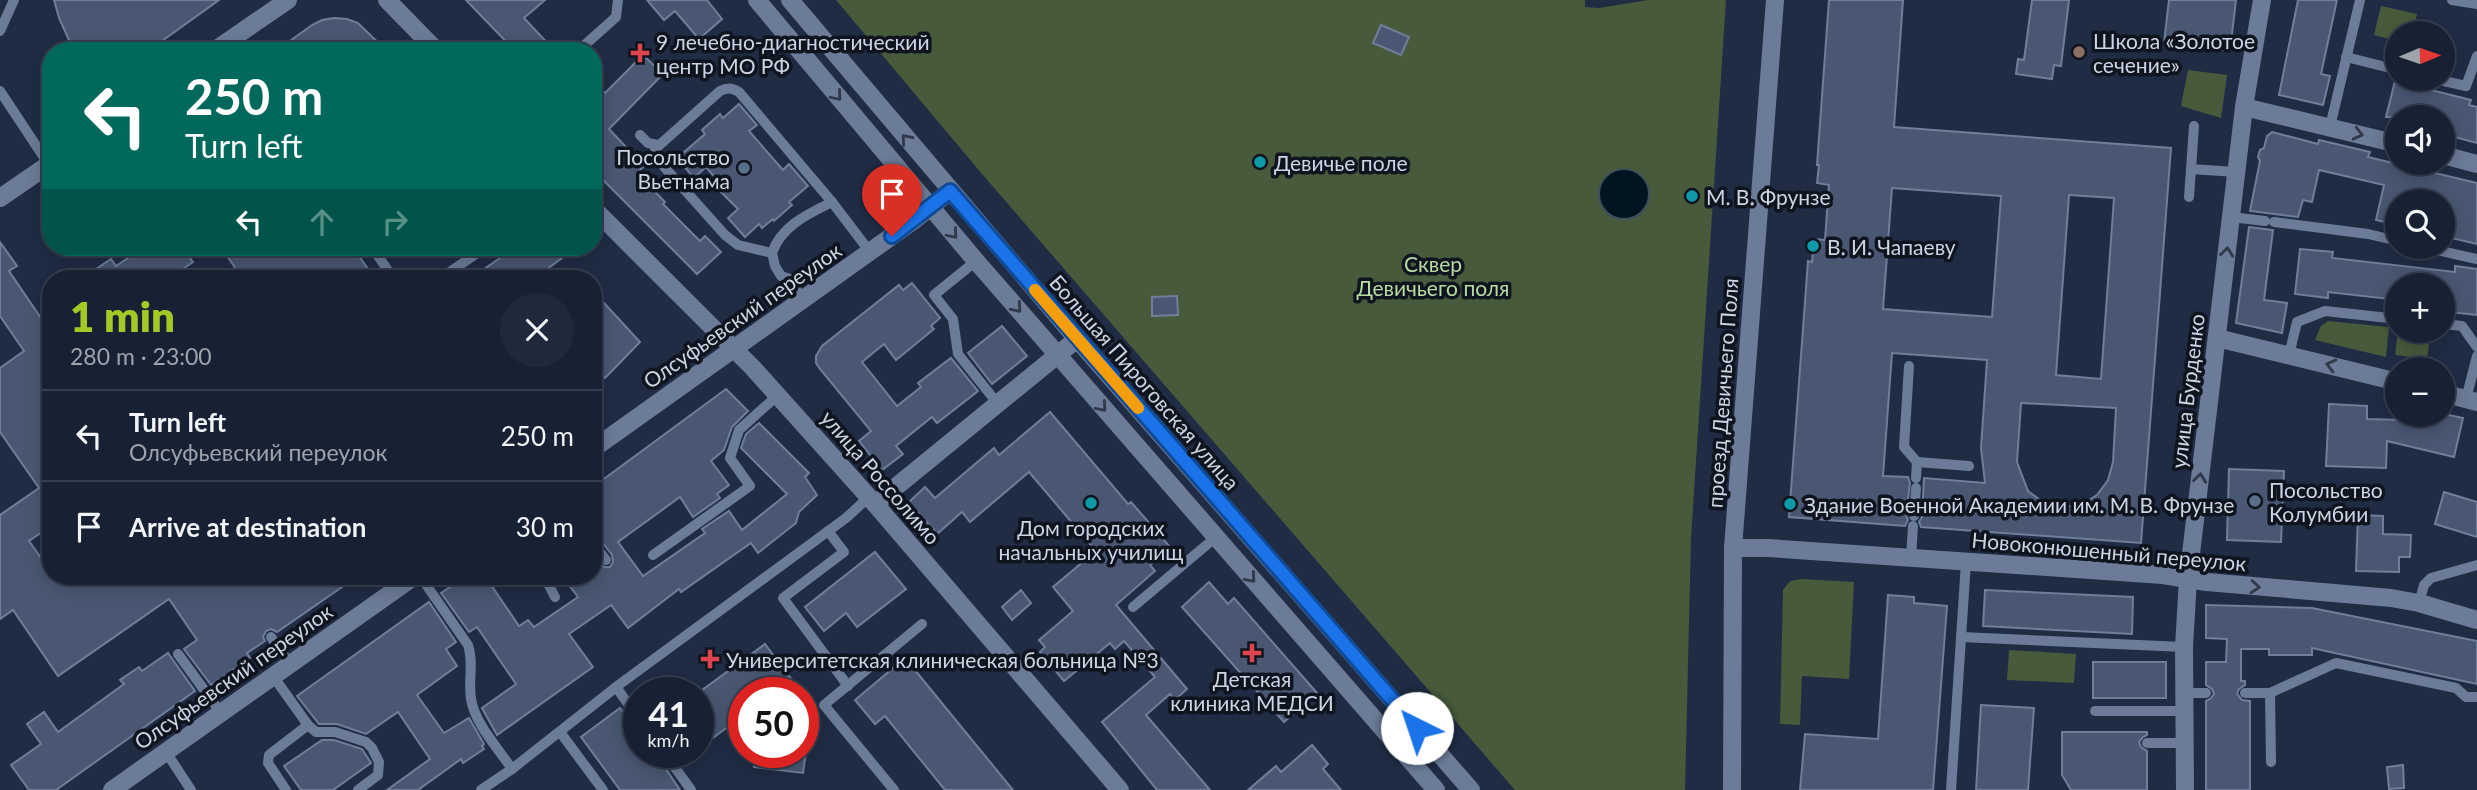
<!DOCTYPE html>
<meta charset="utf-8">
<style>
body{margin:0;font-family:Lato,sans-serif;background:#20293b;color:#f1f3f6;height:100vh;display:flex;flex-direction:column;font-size:26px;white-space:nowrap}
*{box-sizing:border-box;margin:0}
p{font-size:23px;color:#9ea3ac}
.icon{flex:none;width:38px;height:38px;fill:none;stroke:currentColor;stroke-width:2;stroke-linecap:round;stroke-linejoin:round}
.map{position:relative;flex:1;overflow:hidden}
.panel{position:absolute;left:42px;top:270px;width:560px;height:315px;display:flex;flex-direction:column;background:#172133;border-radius:28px;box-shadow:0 4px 18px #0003,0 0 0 2px #363e4e}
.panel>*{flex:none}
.banner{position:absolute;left:42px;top:42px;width:560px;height:214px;border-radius:28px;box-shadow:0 4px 18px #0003,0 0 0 2px #363e4e;background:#00695c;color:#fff;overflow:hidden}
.needle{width:46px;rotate:88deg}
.controls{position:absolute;left:2385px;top:21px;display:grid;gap:14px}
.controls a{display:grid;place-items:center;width:70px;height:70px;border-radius:50%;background:#172133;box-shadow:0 4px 18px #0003,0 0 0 2px #363e4e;font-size:35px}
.speed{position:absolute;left:623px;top:677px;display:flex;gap:14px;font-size:35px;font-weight:700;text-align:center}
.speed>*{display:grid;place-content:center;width:91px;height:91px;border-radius:50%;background:#172133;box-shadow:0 4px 18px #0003,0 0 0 2px #363e4e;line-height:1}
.speed small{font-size:18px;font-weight:400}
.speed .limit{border:10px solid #d22;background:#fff;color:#111}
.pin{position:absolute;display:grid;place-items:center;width:60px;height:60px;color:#fff;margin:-72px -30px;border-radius:50% 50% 50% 0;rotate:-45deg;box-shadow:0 0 7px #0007}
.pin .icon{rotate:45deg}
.me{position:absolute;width:77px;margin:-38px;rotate:319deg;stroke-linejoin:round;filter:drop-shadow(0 0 5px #0008)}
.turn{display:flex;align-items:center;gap:24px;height:147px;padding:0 28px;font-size:32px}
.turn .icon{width:91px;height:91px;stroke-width:2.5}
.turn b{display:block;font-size:49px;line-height:60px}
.lanes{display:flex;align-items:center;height:66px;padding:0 28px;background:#0003;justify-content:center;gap:35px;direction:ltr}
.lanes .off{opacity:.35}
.round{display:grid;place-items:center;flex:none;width:74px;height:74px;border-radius:37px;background:#20293b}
.overview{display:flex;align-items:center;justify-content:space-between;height:119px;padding:0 28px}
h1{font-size:42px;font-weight:800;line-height:52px;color:#a3c927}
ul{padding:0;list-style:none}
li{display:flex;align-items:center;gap:21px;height:91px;padding:0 28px;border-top:2px solid #363e4e}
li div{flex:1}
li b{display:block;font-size:26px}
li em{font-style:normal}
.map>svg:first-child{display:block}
.green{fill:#475b3c}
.water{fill:#00151f;stroke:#3d4f5a;stroke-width:2}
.building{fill:#495772;stroke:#6f7e9a;stroke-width:2;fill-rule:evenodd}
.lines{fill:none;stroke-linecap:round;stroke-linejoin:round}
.service{stroke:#6c7b97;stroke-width:10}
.minor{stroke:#6c7b97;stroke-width:18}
.tertiary{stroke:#6c7b97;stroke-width:18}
.secondary{stroke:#6c7b97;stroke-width:18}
.oneway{stroke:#303849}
.route-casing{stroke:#114b97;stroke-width:18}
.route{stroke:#1a73e8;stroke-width:12}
.slow{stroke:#f59e0b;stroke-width:12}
.education-dot{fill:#8d6e63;stroke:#0f141f;stroke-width:2.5}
.health-dot{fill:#e0444e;stroke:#0f141f;stroke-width:2.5}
.culture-dot{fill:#0f9aa8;stroke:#0f141f;stroke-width:2.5}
.service-dot{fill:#5c6f8a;stroke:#0f141f;stroke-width:2.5}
.labels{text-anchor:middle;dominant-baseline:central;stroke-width:7;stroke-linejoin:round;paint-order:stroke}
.poi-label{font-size:21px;fill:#ccd5e4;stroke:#0f141f;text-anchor:start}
.park-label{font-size:21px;fill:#b6dca1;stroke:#0f141f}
.street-label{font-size:21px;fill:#ccd5e4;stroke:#0f141f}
</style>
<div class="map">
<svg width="2477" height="790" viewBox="0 0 2477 790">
<rect width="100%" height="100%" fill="#1f2c44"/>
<g class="green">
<polygon points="836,0 1585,0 1585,7 1599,8 1648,0 1726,0 1691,538 1685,790 1515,790 982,174"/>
<polygon points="2381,6 2417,14 2413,33 2398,33 2397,41 2374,35"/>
<polygon points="2188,70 2227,75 2221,118 2181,106"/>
<polygon points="2328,321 2389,327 2386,357 2315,340 2321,326"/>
<polygon points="2398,331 2430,336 2427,359 2395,355"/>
<polygon points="1801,579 1854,582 1849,679 1802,676 1800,725 1780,724 1783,590 1790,581"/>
<polygon points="2009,650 2076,654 2074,683 2007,680"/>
</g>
<circle class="water" cx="1624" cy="194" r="25"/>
<g class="building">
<polygon points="54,0 219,0 148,51 77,51 69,40 59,18"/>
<polygon points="466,0 545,0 524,18 555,51 515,51"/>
<polygon points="647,0 707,0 722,19 699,39 675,11 664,20"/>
<path d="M 1829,0 L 1903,0 L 1894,127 L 2171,148 L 2141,543 L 1921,527 L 1919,522 L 1922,517 L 1924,478 L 1985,483 L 1981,448 L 1987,360 L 1892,353 L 1883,476 L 1908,477 L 1910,483 L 1906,515 L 1908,520 L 1905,526 L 1789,517 L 1808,261 L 1812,262 L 1814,239 L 1825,240 L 1829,185 L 1817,183 L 1819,165 L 1817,165 ZM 1892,188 L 2001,196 L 1992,317 L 1883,309 ZM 2069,195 L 2114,198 L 2101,379 L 2056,375 ZM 2021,403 L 2116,408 L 2113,462 L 2108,480 L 2097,495 L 2081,505 L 2061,507 L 2043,502 L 2028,491 L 2017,462 Z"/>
<polygon points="2032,0 2069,0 2061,66 2054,65 2052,79 2016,74 2018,59 2024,60"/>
<polygon points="2169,0 2236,0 2230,51 2164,43"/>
<polygon points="2298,0 2337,0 2321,74 2330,76 2323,105 2279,95"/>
<polygon points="334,18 347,19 358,23 387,51 276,51 312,25 322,20"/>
<polygon points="1381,25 1409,37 1401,55 1373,43"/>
<polygon points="643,55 663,74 609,129 644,166 637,173 665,202 663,204 700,241 705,236 721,252 697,274 603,180 600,183 593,176 593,79 605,93"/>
<polygon points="2395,81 2471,100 2469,105 2477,107 2477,143 2443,134 2443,117 2386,117"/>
<polygon points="739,104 757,125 749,131 783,170 789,164 808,186 789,202 792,205 774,221 773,219 762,228 759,224 745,237 728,218 738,209 721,192 725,189 706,167 694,178 677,158 705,134 702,130 720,114 723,118"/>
<polygon points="2272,132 2318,144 2319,140 2370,152 2368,157 2477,183 2477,244 2443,236 2443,201 2398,201 2398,225 2376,220 2384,185 2319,170 2312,202 2303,200 2298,217 2250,211 2260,161 2258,157 2260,150 2264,148 2267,136"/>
<polygon points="2249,227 2273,230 2264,300 2287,303 2282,333 2236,323"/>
<polygon points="0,242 17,266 9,271 41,318 51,311 51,526 29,541 51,572 51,576 358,576 277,632 271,629 266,631 263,637 265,641 247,653 250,658 211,685 184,649 197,640 169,599 58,676 13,610 0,619 0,515 39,488 0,432 0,368 24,351 0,316"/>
<polygon points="144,247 182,247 193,262 180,271 185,278 83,278 111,259 116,266"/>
<polygon points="221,247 353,247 374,278 242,278"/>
<polygon points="516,247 577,247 535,278 471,278"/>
<polygon points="2300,249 2333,252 2332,258 2455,272 2455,266 2477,269 2477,315 2450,312 2451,306 2443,305 2443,285 2398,285 2398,300 2328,292 2328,298 2295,294"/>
<polygon points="912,283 940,318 931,326 934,329 896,360 884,344 862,362 897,406 921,387 918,383 951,358 978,391 937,423 932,417 896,446 903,454 882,470 859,441 871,431 820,369 816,363 816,356 822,346 899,285 903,290"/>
<polygon points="593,291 640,342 605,378 593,365"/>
<polygon points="1177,296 1178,315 1152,316 1152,297"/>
<polygon points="1002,326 1027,356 992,384 968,353"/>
<polygon points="726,389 748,411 732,427 724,450 711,461 729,485 717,494 720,498 693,517 680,497 618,542 643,576 705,533 702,529 729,511 742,530 787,494 741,448 746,434 759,423 809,473 805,477 817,495 799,512 796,523 758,553 751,543 681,592 679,589 628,628 611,605 569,634 593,667 497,735 482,708 516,684 477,627 469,632 441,593 466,576 485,576 519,626 528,620 534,627 578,597 562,576 593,576 593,556 604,567 610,567 613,562 612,555 599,538 593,535 593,487"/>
<polygon points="2329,404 2367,406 2367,419 2405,420 2406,415 2449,415 2463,418 2454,457 2387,441 2386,468 2326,466"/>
<polygon points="1050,412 1128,504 1131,502 1170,547 1150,565 1155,571 1116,605 1187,689 1175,700 1170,694 1146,715 1210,790 1157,790 1102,722 1155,677 1124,641 1115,649 1110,643 1064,681 1040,652 1045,647 1039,640 1073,611 1053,587 1096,551 1029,472 970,522 962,512 937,534 909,502 925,487 935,498 994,448 999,455"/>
<polygon points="2229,469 2284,471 2281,542 2227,540"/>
<polygon points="2444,492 2477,502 2477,537 2435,524"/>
<polygon points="2358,515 2383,516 2383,534 2411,535 2410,557 2399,557 2399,572 2356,571"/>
<polygon points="875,552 906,589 857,627 846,613 824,631 805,607"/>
<polygon points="1209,582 1228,604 1234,598 1317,693 1284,722 1182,607"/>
<polygon points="1021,590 1031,603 1012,620 1002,607"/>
<polygon points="1985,590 2133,597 2132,634 1983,626"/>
<polygon points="1888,595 1914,597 1914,603 1947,606 1933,790 1800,790 1805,734 1878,739"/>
<polygon points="429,602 456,642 446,649 457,666 417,695 444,733 469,718 484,744 482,746 484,749 463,763 461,759 418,790 387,790 430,759 398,712 366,734 337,724 319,724 297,696"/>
<polygon points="2206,605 2312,608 2477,641 2477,684 2312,648 2312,655 2269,655 2269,649 2241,649 2241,681 2245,681 2245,685 2239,689 2237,694 2242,700 2250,701 2250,790 2206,790 2206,701 2210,699 2214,694 2212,689 2206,685 2206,662 2226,662 2227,639 2206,638"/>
<polygon points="765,644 792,680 774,693 744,693 744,715 698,749 698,693"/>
<polygon points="168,653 195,691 56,790 29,790 11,765 41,744 27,724 44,712 58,732 124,684 120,680 139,667 142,671"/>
<polygon points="905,658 1013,790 945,790 885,716 875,724 855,700"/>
<rect x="2093" y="662" width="73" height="36"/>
<polygon points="1981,705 2034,708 2028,790 1976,790"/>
<polygon points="620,708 639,734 639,752 659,752 660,760 680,790 620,790 581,737"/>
<polygon points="2062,732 2147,732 2147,735 2143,737 2139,742 2141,747 2147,751 2147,790 2071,790 2062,775"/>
<polygon points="322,740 334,740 362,749 371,763 333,790 301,790 284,766"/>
<polygon points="1312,745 1328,764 1323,769 1341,790 1248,790 1276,766 1281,772"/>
<polygon points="756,752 806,752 803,773 754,767"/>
<polygon points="2403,765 2404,788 2389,789 2387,767"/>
</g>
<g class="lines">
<g class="service">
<polyline points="2452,0 2477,4"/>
<polyline points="0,31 14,0"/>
<polyline points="578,51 616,17 618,0"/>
<polyline points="2346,57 2398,70"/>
<polyline points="2435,79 2466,86 2477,56"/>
<polyline points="0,91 49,165"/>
<polyline points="2194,126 2191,169 2236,172"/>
<polyline points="2330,127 2360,0"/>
<polyline points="640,135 648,143 658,145"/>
<polyline points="2189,197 2191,169"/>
<polyline points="2231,217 2265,221"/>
<polyline points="2274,222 2368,234 2398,241"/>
<polyline points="372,247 393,278"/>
<polyline points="2423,247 2477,259"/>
<path d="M 772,253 C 781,226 808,214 832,202 L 870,252"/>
<polyline points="976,261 934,295 953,319 958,354 998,404"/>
<polyline points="441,278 486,247"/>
<path d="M 803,300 L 790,279 L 781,276 L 775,266 L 772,253 L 738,245 L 725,235 L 658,160 L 655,149 L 720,91 C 728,87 732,88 739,92 L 832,202"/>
<polyline points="2443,324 2462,326 2477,347"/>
<polyline points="2289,355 2297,322 2325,311 2398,319"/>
<polyline points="1909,366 1904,447 1917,462 1916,478"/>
<polyline points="2466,399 2477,356"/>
<polyline points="1917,462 1969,466"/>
<polyline points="1914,516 1916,488"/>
<polyline points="828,531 844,552 783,598 848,686"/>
<polyline points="593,543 606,560"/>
<polyline points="653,555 750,486 730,458 739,430 778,395"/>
<polyline points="1911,558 1913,526"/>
<path d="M 420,576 L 468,645 C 474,663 468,680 471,699 C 475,724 498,748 512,769"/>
<polyline points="544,576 555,597"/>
<polyline points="2419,603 2424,585 2431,578 2477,565"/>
<polyline points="1133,607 1216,537"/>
<polyline points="271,637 290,664"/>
<polyline points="1961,637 2184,647"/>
<polyline points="178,654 221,713"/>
<polyline points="273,676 308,725 316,732 335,732 366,742 372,748 379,762 378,775 358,790"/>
<polyline points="616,687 639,719"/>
<polyline points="2184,693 2206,693"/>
<polyline points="2245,693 2270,693"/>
<polyline points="2095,711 2184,711"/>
<polyline points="560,732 603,790"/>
<polyline points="2147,743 2185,743"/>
<polyline points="166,752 191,790"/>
<polyline points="666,755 691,790"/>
<polyline points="2271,762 2270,693 2336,663 2456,688 2466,697 2477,697"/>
<polyline points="286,790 268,763 269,755 308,725"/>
<polyline points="481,790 512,769 620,684 846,518 869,497"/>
<polyline points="894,790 824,705 922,624"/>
<polyline points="1951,790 1966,562"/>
</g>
<g class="minor">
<polyline points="387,0 437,51"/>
<polyline points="2244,107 2398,144"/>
<polyline points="2443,155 2477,164"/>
<polyline points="593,208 753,368 875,504 1120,790"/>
<polyline points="2217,338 2398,382"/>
<polyline points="2443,393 2477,402"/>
<polyline points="593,449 913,221 950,191"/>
<polyline points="875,504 1077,339"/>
<polyline points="1733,548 1768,548 2163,575 2207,582 2391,598 2419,603 2477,620"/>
<polyline points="112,790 415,576"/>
<polyline points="2185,790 2184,647 2188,579 2244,107 2262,0"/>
</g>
<g class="tertiary">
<polyline points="214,51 288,0"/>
<polyline points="0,198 51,163"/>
<polyline points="1732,790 1733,548 1775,0"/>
</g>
<g class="secondary">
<polyline points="757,0 976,261 1436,790"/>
<polyline points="790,0 1077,339 1471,790"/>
</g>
</g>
<defs><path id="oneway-chevron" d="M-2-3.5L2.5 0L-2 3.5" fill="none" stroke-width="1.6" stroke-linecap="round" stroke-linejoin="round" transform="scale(1.75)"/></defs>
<g class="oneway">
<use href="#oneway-chevron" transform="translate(837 96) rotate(50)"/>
<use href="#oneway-chevron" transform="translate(2358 134) rotate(14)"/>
<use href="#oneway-chevron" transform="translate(906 139) rotate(-131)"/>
<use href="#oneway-chevron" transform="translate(953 234) rotate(50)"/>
<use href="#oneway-chevron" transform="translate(2227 252) rotate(-83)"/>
<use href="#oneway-chevron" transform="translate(1017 308) rotate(49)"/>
<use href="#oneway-chevron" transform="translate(2331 365) rotate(-166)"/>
<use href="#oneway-chevron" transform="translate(1102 407) rotate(49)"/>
<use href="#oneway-chevron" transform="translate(2200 478) rotate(-83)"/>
<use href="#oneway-chevron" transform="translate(1251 578) rotate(49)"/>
<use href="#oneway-chevron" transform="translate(2255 587) rotate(5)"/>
</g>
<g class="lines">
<g class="route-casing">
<polyline id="route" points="892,236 950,191 1417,728"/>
</g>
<use href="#route" class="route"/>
<polyline class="slow" points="1035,290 1138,408"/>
</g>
<circle class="education-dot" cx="2079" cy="52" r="7"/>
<g class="health-dot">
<path d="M636.5 42.5h7v7h7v7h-7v7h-7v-7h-7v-7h7z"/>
<path d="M1248.5 642.5h7v7h7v7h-7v7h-7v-7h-7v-7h7z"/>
<path d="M706.5 648.5h7v7h7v7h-7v7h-7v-7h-7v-7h7z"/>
</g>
<g class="culture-dot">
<circle cx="1260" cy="162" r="7"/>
<circle cx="1692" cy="196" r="7"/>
<circle cx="1813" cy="246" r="7"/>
<circle cx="1091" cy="503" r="7"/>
<circle cx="1790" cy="504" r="7"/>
</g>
<g class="service-dot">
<circle cx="744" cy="168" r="7"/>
<circle cx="2255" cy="501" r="7"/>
</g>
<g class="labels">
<g class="poi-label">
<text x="2093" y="40">Школа «Золотое<tspan x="2093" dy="24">сечение»</tspan></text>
<text x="656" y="41">9 лечебно-диагностический<tspan x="656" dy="24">центр МО РФ</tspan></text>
<text x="730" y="156" text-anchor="end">Посольство<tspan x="730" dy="24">Вьетнама</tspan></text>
<text x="1274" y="162">Девичье поле</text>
<text x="1706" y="196">М. В. Фрунзе</text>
<text x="1827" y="246">В. И. Чапаеву</text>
<text x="2269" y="489">Посольство<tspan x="2269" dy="24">Колумбии</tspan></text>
<text x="1804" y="504">Здание Военной Академии им. М. В. Фрунзе</text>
<text x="1091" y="527" text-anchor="middle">Дом городских<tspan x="1091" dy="24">начальных училищ</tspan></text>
<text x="726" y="659">Университетская клиническая больница №3</text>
<text x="1252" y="678" text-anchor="middle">Детская<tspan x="1252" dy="24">клиника МЕДСИ</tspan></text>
</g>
<g class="park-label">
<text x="1433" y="263">Сквер<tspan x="1433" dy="24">Девичьего поля</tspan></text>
</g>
<g class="street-label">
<text transform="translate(742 315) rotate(-35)">Олсуфьевский переулок</text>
<text transform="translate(1145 382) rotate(49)">Большая Пироговская улица</text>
<text transform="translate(2187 391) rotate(-83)">улица Бурденко</text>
<text transform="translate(1722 393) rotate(-86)">проезд Девичьего Поля</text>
<text transform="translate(881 477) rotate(49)">улица Россолимо</text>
<text transform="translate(2109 551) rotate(5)">Новоконюшенный переулок</text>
<text transform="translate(233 676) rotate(-35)">Олсуфьевский переулок</text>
</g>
</g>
</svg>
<div class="controls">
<a><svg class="needle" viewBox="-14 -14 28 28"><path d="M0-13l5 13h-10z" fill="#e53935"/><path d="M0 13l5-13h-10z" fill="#9ea3ac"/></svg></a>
<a><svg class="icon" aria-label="sound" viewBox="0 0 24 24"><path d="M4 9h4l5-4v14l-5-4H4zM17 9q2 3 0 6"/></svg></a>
<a><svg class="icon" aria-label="search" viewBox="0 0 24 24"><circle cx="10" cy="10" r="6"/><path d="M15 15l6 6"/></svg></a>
<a>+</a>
<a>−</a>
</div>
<div class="speed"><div>41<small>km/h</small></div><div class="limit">50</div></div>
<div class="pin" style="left:892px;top:236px;background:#d93025"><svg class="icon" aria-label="arrive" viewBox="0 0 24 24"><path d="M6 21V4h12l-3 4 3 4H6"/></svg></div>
<svg class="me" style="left:1417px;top:728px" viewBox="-20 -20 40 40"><circle r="19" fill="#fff"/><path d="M0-13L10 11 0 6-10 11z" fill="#1a73e8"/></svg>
<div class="banner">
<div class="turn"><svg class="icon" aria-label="left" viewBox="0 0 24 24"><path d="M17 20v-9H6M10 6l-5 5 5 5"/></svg><div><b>250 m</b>Turn left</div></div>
<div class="lanes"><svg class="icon" aria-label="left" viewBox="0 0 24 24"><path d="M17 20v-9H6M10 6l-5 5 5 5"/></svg><svg class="icon off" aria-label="ahead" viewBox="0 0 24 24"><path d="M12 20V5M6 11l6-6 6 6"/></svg><svg class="icon off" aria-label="right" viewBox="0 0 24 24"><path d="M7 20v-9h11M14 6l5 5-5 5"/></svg></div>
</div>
<section class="panel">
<div class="overview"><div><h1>1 min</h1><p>280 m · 23:00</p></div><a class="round"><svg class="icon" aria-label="close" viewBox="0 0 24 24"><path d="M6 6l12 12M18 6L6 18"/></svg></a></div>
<ul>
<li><svg class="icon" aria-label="left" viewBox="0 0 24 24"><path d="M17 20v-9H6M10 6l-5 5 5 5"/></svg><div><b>Turn left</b><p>Олсуфьевский переулок</p></div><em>250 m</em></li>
<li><svg class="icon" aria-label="arrive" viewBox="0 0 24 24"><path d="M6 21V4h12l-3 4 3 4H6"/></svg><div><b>Arrive at destination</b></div><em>30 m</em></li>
</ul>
</section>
</div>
